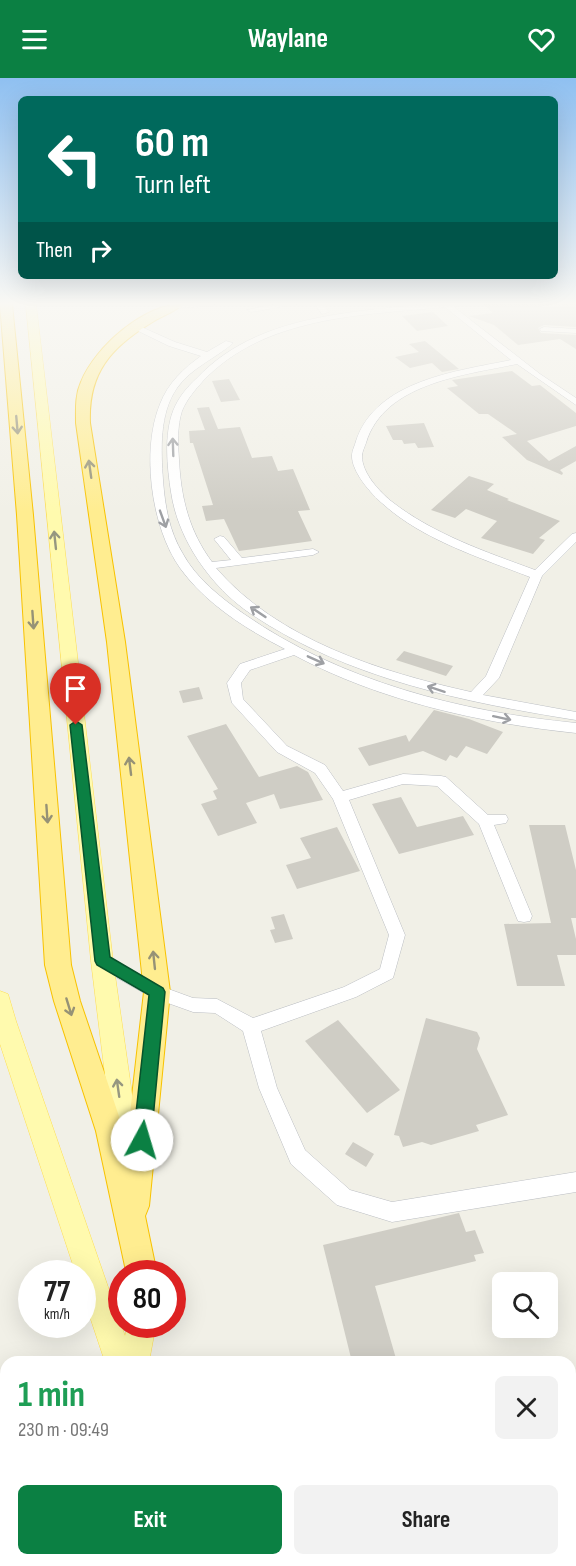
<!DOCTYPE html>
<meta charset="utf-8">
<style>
body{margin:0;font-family:"Sofia Sans Condensed",sans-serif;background:#f2f2f2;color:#222;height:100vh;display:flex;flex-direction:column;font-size:22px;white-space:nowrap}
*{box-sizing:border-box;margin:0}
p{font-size:20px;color:#767676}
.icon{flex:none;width:33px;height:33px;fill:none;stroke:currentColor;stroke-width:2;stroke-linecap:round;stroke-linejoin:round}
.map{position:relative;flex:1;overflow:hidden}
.details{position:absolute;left:0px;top:1278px;width:576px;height:210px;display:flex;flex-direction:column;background:#fff;border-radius:18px 18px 0 0;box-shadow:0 6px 24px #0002}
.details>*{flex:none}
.guide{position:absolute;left:18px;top:18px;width:540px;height:183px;border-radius:9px;box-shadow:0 6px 24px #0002;background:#00695c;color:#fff;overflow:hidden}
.controls{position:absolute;left:492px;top:1194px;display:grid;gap:12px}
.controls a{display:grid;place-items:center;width:66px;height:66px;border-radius:9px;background:#fff;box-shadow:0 6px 24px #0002;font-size:30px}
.speed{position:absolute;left:18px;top:1182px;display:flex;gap:12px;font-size:30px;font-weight:700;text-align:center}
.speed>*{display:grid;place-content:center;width:78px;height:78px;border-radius:50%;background:#fff;box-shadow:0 6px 24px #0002;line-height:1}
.speed small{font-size:15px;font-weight:400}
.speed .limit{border:9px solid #d22;background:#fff;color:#111}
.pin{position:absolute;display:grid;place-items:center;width:51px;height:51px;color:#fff;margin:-62px -26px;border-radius:50% 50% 50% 0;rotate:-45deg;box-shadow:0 0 6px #0007}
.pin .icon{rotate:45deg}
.me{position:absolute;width:66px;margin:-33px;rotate:6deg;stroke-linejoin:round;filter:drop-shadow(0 0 4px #0008)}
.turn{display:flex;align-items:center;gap:21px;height:126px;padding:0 18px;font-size:27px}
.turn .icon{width:78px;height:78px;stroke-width:2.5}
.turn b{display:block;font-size:42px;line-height:51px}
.then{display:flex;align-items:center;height:57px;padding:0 18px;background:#0003;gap:12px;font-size:22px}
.round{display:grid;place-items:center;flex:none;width:63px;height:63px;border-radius:9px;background:#f2f2f2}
.headline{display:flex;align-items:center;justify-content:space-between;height:102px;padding:0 18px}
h1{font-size:36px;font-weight:700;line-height:45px;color:#1e9e55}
.action{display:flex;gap:12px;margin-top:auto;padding:12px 18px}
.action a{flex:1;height:69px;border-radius:9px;background:#0b8043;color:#fff;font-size:24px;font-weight:700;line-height:69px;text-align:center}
.action a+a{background:#f2f2f2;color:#222}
header{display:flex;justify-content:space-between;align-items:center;height:78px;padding:0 18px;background:#0b8043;color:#fff;font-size:27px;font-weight:700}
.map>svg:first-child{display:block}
.building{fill:#cfcdc5}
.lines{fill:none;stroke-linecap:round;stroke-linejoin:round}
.minor-casing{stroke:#bbbec3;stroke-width:1}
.major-casing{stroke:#fede53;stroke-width:1}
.highway-casing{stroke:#f8c200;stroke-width:2}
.minor{fill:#fff;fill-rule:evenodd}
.major{fill:#fffaae;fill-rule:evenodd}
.highway{fill:#ffed90;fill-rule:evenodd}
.oneway{stroke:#969276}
.oneway2{stroke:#9ea0a4}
.oneway3{stroke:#969780}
.route{fill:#0b8043;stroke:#07532c;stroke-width:1.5}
</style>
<header><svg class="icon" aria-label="menu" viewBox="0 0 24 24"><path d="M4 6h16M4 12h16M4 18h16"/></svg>Waylane<svg class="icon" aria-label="heart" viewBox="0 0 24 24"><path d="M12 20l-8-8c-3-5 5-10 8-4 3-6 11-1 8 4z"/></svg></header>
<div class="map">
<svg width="576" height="1488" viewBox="0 0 576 1488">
<rect width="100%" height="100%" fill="#f1f0e7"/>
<g class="building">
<polygon points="483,226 576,226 576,249 544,247 538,250 541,255 576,257 576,271 560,261 518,267 494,247 469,238 493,235"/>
<polygon points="433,234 448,248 417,253 402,238"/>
<polygon points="425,263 459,291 442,294 432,285 410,290 395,279 419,274 409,266"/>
<polygon points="512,293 532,308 540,307 576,335 576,348 527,363 549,383 576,368 576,383 560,392 563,395 562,397 527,382 502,359 517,356 488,336 479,336 447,310 458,308 452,302"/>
<polygon points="229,301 240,322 221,324 212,303"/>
<polygon points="209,329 218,351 240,349 252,380 272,378 278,393 293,391 310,432 298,433 312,463 239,473 224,441 206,443 202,428 213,427 193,365 190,365 189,353 205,352 197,330"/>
<polygon points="424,345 434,369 418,370 415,365 404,366 402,362 393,362 386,348"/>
<polygon points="469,398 494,406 487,412 509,421 507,422 560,443 539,460 545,462 533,476 481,460 497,443 466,431 455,440 431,432"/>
<polygon points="404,573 453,588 446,598 396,582"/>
<polygon points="199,609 203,621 183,625 179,613"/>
<polygon points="434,632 469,641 503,654 487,676 466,668 457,680 450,677 446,683 423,673 369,688 358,670 406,657 409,664"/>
<polygon points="226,646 259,699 297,688 308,694 323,722 280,731 274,716 246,725 257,745 218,758 201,726 217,721 213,713 218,711 187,658"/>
<polygon points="401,719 417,749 463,738 474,757 399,776 372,726"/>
<polygon points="529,747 565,747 576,792 576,840 571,840 576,861 576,877 557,877 565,908 517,908 504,846 551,845"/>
<polygon points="337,749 360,793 297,811 286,787 311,780 300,760"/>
<polygon points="284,836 293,861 275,865 270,852 275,851 271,839"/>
<polygon points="426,940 477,954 480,960 477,971 508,1037 476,1047 479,1053 431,1067 422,1064 403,1069 399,1058 394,1057"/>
<polygon points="338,942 400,1012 367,1035 305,963"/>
<polygon points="353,1064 374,1076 366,1089 345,1076"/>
<polygon points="459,1135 466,1154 475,1152 484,1175 474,1177 476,1183 375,1208 397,1284 352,1284 323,1167"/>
</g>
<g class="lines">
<g class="minor-casing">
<g id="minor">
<polygon points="170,226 215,226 211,228 173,230 170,230"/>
<polygon points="276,226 298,226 251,234 247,232"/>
<polygon points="315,226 323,226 329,234 322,236"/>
<path d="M 429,226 L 460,226 L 454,229 L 540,296 L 576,320 L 576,327 L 517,286 C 465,297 384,305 366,365 C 365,368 362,374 362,378 C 362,395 379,413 391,423 C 433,456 486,474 535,492 L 572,456 L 576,455 L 576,464 L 542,498 L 499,600 L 483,617 L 576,634 L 576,642 C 464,624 348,601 251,536 C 211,509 178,462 171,414 C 167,389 164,357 173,333 C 178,320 187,309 197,300 C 255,238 349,234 429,226 ZM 445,229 L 511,282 C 458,293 376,302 356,363 C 355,367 352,373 352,377 C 351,393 371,416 383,426 C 423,462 481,480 530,499 L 486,598 L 471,614 C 381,594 278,562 216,490 L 313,477 L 319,474 L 313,471 L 242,480 L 224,459 L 220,458 L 214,461 L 231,482 L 212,484 C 189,453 181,420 179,382 C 178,366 177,348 182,333 C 187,321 195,312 203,303 C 264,238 363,237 445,229 Z"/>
<path d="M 137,247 L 175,264 L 207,274 L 226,263 L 233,265 C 215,281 192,289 177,310 C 159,336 161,372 163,402 C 165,428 169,453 183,476 C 196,500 221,520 244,536 C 340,603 461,634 576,645 L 576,655 C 480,645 380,623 294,577 L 250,592 L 241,605 L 243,621 L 287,668 L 325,687 L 343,713 L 403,696 L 441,698 L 446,699 L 488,737 L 506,737 L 508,741 L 506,745 L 494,747 L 532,838 L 530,843 L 524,844 L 518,843 L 479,746 L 437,708 L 403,706 L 349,722 L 405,857 L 393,900 L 356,919 L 261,953 L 277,1010 L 305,1072 L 350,1112 L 392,1124 L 576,1094 L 576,1114 L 392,1144 L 337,1127 L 291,1086 L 259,1010 L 243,953 L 215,935 L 193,934 L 151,919 L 96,888 L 94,883 L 96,878 L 102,876 L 163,909 L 193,920 L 217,921 L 253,940 L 344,909 L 380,891 L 389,857 L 333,721 L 315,695 L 277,674 L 232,625 L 227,605 L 240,586 L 285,571 C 246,551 206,526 180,490 C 151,449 141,372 160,326 C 168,305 184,290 201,278 L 169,268 L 134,251 L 133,249 Z"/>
<polygon points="544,249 576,251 576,255 541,253 540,251"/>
</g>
</g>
<g class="major-casing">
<g id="major">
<polygon points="26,226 36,226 113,883 141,1079 137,1088 128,1091 119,1088 115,1079 91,883"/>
<polygon points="0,913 8,916 16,943 125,1258 128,1246 156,1246 149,1284 105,1284 82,1215 82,1196 76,1196 0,966"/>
<polygon points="70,1482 102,1482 101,1488 69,1488"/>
</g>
</g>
<g class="highway-casing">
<path id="highway" d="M 0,226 L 12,226 L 33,437 L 71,887 L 80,923 L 127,1062 L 144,914 L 107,564 L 76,345 C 76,331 75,317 81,304 C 95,269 144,226 183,226 C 175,234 161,238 151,245 C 110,270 88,296 90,345 L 125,564 L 170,914 L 149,1128 L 145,1138 L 157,1196 L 127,1196 L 126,1193 L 96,1053 L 54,923 L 45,887 L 17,437 Z"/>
</g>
<use href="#minor" class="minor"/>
<use href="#major" class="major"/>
<use href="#highway" class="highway"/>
</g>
<defs><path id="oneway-shaft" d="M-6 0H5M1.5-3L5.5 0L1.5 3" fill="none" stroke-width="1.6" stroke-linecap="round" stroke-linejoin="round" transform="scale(1.5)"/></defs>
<g class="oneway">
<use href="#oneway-shaft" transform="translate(17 347) rotate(85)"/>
<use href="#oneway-shaft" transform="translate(90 391) rotate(-98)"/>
<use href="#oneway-shaft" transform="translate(33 542) rotate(86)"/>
<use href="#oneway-shaft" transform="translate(130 688) rotate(-97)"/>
<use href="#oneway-shaft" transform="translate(47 736) rotate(86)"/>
<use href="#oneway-shaft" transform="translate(154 882) rotate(-96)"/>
<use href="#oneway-shaft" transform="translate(69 929) rotate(73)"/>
</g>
<g class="oneway2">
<use href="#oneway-shaft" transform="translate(173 369) rotate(-92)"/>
<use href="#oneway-shaft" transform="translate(163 441) rotate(70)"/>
<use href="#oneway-shaft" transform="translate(258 534) rotate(-146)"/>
<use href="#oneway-shaft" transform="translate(316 582) rotate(24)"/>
<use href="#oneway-shaft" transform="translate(436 611) rotate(-162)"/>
<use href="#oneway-shaft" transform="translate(502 640) rotate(12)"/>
</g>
<g class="oneway3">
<use href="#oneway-shaft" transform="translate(55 462) rotate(-96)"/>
<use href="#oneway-shaft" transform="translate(118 1010) rotate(-98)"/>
</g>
<linearGradient id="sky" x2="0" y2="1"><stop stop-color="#8fc0f1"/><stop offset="0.52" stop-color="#f9f8f4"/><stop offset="1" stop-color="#f9f8f4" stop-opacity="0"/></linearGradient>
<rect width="576" height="434" fill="url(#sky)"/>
<polygon class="route" points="76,643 82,647 110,879 163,910 165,914 151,1062 148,1068 142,1071 136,1068 133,1062 149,917 97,887 95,883 70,647"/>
</svg>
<div class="controls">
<a><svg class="icon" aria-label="search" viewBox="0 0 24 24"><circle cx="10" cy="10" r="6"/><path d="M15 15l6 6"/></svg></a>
</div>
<div class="speed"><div>77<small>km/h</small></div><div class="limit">80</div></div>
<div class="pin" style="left:76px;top:647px;background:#d93025"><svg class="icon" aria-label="arrive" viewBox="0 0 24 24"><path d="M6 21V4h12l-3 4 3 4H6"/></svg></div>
<svg class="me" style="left:142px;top:1062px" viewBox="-20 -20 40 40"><circle r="19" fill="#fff"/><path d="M0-13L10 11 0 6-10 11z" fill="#0b8043"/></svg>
<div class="guide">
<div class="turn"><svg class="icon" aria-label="left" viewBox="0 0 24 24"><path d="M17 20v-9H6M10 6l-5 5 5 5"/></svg><div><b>60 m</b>Turn left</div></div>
<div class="then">Then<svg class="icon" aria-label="right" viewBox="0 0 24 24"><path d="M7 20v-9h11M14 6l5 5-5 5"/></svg></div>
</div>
<section class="details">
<div class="headline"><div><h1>1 min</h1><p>230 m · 09:49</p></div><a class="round"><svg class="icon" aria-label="close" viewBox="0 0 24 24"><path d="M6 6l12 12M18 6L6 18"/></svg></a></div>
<div class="action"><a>Exit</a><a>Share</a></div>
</section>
</div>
